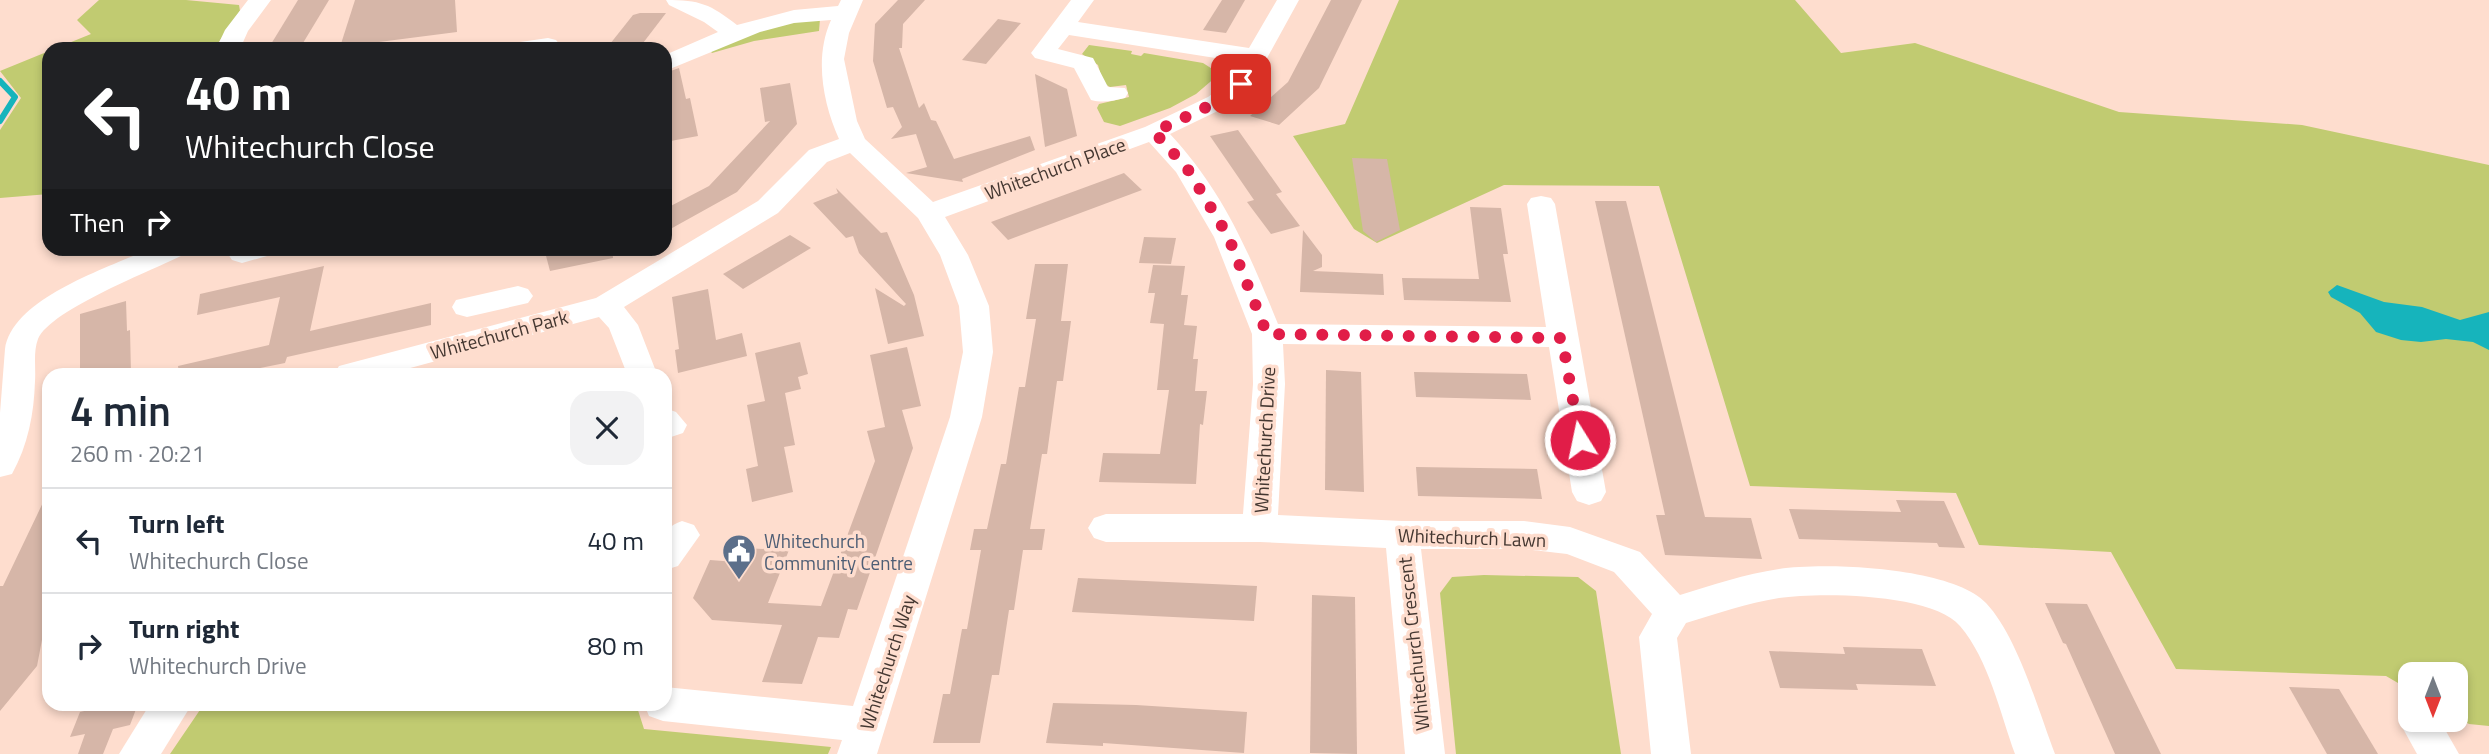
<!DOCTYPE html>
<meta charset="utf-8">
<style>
body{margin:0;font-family:"Titillium Web",sans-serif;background:#f2f2f3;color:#1f2937;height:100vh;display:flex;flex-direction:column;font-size:26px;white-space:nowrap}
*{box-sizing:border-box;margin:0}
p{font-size:23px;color:#747a83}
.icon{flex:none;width:38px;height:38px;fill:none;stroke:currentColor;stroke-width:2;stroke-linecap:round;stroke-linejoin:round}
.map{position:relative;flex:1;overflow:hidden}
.drawer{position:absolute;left:42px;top:368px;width:630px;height:343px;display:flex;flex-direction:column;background:#fff;border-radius:21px;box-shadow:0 4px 10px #0003}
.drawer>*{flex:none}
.banner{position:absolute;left:42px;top:42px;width:630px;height:214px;border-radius:21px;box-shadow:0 4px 10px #0003;background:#202124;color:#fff;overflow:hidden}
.needle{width:46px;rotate:180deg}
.buttons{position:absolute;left:2398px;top:662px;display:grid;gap:14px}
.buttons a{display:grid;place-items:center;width:70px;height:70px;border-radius:14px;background:#fff;box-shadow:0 4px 10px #0003;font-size:35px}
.pin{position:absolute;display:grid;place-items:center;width:60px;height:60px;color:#fff;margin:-30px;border-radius:14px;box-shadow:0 4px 10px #0006}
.me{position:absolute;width:77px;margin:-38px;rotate:350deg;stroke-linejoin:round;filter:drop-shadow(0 0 5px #0008)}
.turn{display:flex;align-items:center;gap:24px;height:147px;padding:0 28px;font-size:32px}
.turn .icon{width:91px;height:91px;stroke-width:2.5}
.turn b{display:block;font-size:49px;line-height:60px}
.then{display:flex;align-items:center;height:66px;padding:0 28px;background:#0003;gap:14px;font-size:26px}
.round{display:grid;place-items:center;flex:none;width:74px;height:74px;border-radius:21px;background:#f2f2f3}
.headline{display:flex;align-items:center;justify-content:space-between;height:119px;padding:0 28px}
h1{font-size:42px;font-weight:600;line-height:52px}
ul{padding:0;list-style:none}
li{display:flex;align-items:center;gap:21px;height:105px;padding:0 28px;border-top:2px solid #e0e1e3}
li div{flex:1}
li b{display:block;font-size:26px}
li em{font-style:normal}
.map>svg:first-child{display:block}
.green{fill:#c1cb71}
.water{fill:#16b4bc}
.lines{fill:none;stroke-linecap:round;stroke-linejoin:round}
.stream{stroke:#16b4bc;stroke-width:6}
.building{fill:#d6b6a8}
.street{fill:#fff;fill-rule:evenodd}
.route{stroke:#e11d48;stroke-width:12;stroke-dasharray:0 21.6}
.labels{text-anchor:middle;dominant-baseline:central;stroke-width:7;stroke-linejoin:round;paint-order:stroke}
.street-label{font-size:19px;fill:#443731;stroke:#feddce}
.service-label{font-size:19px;fill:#4e5e75;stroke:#feddce;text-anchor:start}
</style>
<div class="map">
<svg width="2489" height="754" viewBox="0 0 2489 754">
<rect width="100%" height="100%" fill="#feddce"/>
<g class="green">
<polygon points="99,0 186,0 239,5 240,11 214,49 54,49 91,34 77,20"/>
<polygon points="1399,0 1795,0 1841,53 1915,43 2119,112 2302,125 2489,165 2489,726 2469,724 2455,716 2455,674 2410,674 2410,690 2386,676 2176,669 2111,552 1979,545 1956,493 1750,486 1659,186 1504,185 1377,243 1354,229 1293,136 1345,124"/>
<polygon points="820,19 819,31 754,41 712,53 709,49 778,23"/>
<polygon points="1089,45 1132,51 1131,54 1141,56 1144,53 1203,63 1217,72 1217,76 1196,94 1170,108 1120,126 1104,122 1097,108 1099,104 1129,97 1126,85 1110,87 1103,83 1098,65 1082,54"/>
<polygon points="49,51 49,194 0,198 0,130 21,98 0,71"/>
<polygon points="1484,575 1578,577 1596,591 1621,754 1456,754 1440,593 1452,577"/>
<polygon points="204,704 636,704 644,729 831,747 828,754 170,754"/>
</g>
<polygon class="water" points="2337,285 2384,302 2422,307 2460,320 2489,312 2489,350 2473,342 2446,339 2421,342 2401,340 2376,332 2360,313 2331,297 2328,292"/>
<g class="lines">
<polyline class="stream" points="0,81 15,97 0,121"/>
</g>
<g class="building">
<polygon points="298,0 329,0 300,48 268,49"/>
<polygon points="355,0 455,0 457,32 340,47"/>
<polygon points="898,0 925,0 903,24 902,48 899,48 919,108 924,103 931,120 936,121 954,159 1030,136 1035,150 962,179 963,182 906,173 927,167 916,134 891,139 902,127 893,107 887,108 873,61 875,24"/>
<polygon points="1222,0 1245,0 1226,33 1203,30"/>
<polygon points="1331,0 1362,0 1319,88 1279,125 1250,116 1288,82"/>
<polygon points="640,13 666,13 640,47 606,49 633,15"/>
<polygon points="998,19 1021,23 986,64 962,60"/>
<polygon points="679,68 686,99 690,98 698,136 665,142 665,73"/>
<polygon points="1035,74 1067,89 1077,136 1045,147"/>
<polygon points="790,83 797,124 737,192 665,232 665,209 709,186 770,121 765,122 760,88"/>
<polygon points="1238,130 1282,192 1276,194 1300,226 1271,234 1247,202 1254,200 1210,136"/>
<polygon points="1352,158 1387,159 1400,230 1376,242 1363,231"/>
<polygon points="1124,173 1142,190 1008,240 991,222"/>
<polygon points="836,188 881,233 887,232 914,295 924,336 888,344 875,288 904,306 906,304 859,253 853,236 846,238 813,203 838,193"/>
<polygon points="1595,201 1626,201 1705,517 1751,518 1762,559 1665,555 1656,515 1665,515"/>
<polygon points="1470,207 1501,208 1508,254 1503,254 1511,302 1404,300 1402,278 1479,279"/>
<polygon points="1303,230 1322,255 1322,267 1313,271 1383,274 1384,295 1300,292"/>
<polygon points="790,235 811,248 743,289 723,274"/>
<polygon points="1144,237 1176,238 1171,264 1139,263"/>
<polygon points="563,248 612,248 613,258 550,271 545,252"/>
<polygon points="1035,264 1068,264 1061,321 1071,321 1063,381 1057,381 1047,454 1042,454 1030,529 1045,529 1042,550 1023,550 1014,610 1009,610 999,675 992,675 980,743 933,743 943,694 950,694 962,629 967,629 981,550 970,550 974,529 987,529 1001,464 1006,464 1019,387 1025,387 1036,319 1026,319"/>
<polygon points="1153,265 1185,266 1181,295 1188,295 1184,325 1197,326 1193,359 1198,359 1195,391 1207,391 1203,425 1200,424 1196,484 1099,482 1103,453 1160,454 1169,390 1157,390 1164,324 1150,323 1155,293 1148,293"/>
<polygon points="324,266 310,331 431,303 431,325 287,357 285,363 241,372 241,374 179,374 178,366 269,345 280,297 197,315 200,294"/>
<polygon points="708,289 716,340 742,333 747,356 678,373 675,350 679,349 672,297"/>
<polygon points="126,301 127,331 130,330 131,374 80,374 80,314"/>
<polygon points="800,342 808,374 798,377 801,389 785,393 795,445 784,447 793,492 752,502 746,469 758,466 747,405 765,401 755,353"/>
<polygon points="907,347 921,406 902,410 913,448 857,610 848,609 839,638 818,637 802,684 762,682 782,625 712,620 693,598 710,560 736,562 742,548 789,550 768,603 821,606 875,461 867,431 885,427 870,355"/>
<polygon points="1326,370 1361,372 1364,492 1325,490"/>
<polygon points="1414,372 1527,374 1531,400 1416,397"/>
<polygon points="1416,467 1537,469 1542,499 1418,496"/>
<polygon points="49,490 49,603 37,666 0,711 0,586 3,586"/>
<polygon points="1896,500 1944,501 1965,548 1939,547 1937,543 1799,539 1789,509 1901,512"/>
<polygon points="1078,578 1257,586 1254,621 1072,612"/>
<polygon points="1312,595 1355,597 1357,754 1310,753"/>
<polygon points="2045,603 2087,604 2161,754 2115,754 2066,644 2063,643"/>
<polygon points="1843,647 1922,649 1936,686 1856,684 1858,690 1780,688 1769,651 1845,654"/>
<polygon points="2289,687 2339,689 2378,754 2327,754"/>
<polygon points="1053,703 1136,705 1247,712 1244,753 1103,743 1103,746 1046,743"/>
<polygon points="114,704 138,704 130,725 113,729 103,754 78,754 85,734 70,737 80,712"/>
</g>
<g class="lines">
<g class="street">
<polygon points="248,0 271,0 248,31 240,49 216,49 225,30"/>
<path d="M 666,0 C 700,0 710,4 737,25 L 794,10 L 838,6 L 841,0 L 863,0 L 849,33 L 844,59 L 857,121 L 865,139 L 933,202 L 1145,127 L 1208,97 L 1231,80 L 1241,62 L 1069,35 L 1058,49 L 1093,58 L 1108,87 L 1125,88 L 1128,93 L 1125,98 C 1113,101 1103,103 1091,100 L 1074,68 L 1035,58 L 1031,53 L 1071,0 L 1094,0 L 1078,22 L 1249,48 L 1277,0 L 1299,0 L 1250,89 L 1226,107 L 1170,134 C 1224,192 1249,253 1278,324 L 1546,327 L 1527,204 L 1531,198 L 1541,196 L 1551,198 L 1555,204 L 1606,492 L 1601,501 L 1589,505 L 1577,501 L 1572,492 L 1549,347 L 1283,344 L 1285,384 L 1278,515 L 1402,521 L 1524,521 L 1570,527 L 1640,552 L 1680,595 C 1712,585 1745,574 1779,569 C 1826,562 1952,567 1986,603 C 2018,637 2038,710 2055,754 L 2015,754 C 2000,713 1989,660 1960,626 C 1933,593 1819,592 1779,598 C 1747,603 1716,614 1686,623 L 1677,638 L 1691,754 L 1651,754 L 1639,637 L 1652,614 L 1614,572 L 1567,554 L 1524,549 L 1421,549 L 1445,754 L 1405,754 L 1386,548 L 1260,542 L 1106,542 L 1094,538 L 1088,528 L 1094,518 L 1106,514 L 1243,514 L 1253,384 L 1252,334 L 1214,237 L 1176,172 L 1149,142 L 945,217 L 968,255 L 989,306 L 993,352 L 982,417 L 877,754 L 837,754 L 842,740 L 663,721 L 649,716 L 644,704 L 665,704 L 665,687 L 853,706 L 950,417 L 963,352 L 959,306 L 940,255 L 918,218 L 850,153 L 827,162 L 778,213 L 624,307 L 638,325 L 657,374 L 627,374 L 609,328 L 599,317 L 388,374 L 334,374 L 339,366 L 596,298 L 758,201 L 809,150 L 839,139 C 823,103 814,58 831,20 L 794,23 L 760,32 L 665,71 L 665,55 L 718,32 L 704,22 L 669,5 Z"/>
<polygon points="548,38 556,40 560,45 557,49 502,49 506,44"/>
<path d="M 151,248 L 189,248 L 185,254 C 154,270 51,309 38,339 C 33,352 36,368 35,381 C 34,414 28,445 12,474 L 0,477 L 0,413 L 5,349 C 13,297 109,268 151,248 Z"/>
<polygon points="231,248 278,248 274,254 242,263 232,260 228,254"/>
<polygon points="518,286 528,289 533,296 528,303 467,317 456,314 452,307 456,300"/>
<polygon points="665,408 676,412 687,425 683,433 671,437 665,435"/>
<path d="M 682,521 L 694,525 L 700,535 L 678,566 L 665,570 C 665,548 657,529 682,521 Z"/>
<polygon points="150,704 192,704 161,754 119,754"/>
<polygon points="2410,712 2410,719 2439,719 2459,754 2417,754 2401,725"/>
</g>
</g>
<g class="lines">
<polyline class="route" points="1241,84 1217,102 1154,132 1187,168 1228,236 1267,334 1562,338 1580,440"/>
</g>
<defs>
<g id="civic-pin" transform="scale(1.75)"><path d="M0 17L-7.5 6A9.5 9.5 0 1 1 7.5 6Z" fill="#5c6f8a" stroke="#feddce"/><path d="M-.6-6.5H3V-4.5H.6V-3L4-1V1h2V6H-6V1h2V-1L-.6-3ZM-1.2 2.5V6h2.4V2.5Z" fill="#fff"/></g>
</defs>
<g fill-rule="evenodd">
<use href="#civic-pin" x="739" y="551"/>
</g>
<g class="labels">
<g class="street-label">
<text transform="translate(1055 168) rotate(-20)">Whitechurch Place</text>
<text transform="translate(499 334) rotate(-15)">Whitechurch Park</text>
<text transform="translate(1264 440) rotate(-87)">Whitechurch Drive</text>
<text transform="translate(1472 537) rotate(2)">Whitechurch Lawn</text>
<text transform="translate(1413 644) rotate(-96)">Whitechurch Crescent</text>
<text transform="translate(887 662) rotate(-72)">Whitechurch Way</text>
</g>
<g class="service-label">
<text x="764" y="540">Whitechurch<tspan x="764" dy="22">Community Centre</tspan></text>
</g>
</g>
</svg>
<div class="buttons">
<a><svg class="needle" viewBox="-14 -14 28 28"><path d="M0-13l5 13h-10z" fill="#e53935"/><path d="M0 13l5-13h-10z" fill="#747a83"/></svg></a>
</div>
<div class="pin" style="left:1241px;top:84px;background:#d93025"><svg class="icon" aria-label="arrive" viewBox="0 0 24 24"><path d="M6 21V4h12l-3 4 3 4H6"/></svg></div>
<svg class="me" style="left:1580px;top:440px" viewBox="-20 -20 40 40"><circle r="17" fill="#e11d48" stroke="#fff" stroke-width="3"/><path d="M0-11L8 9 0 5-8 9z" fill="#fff"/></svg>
<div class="banner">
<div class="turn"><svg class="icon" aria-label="left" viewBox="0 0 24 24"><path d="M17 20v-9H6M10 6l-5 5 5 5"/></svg><div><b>40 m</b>Whitechurch Close</div></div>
<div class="then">Then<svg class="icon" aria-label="right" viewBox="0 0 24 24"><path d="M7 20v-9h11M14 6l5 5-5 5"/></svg></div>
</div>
<section class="drawer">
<div class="headline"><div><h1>4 min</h1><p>260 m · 20:21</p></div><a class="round"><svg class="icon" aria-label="close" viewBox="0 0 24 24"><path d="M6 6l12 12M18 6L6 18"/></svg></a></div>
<ul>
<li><svg class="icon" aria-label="left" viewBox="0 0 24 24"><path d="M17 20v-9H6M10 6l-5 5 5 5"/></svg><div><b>Turn left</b><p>Whitechurch Close</p></div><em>40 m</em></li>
<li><svg class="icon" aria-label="right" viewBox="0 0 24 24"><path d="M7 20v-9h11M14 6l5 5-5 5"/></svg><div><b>Turn right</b><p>Whitechurch Drive</p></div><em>80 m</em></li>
</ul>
</section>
</div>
